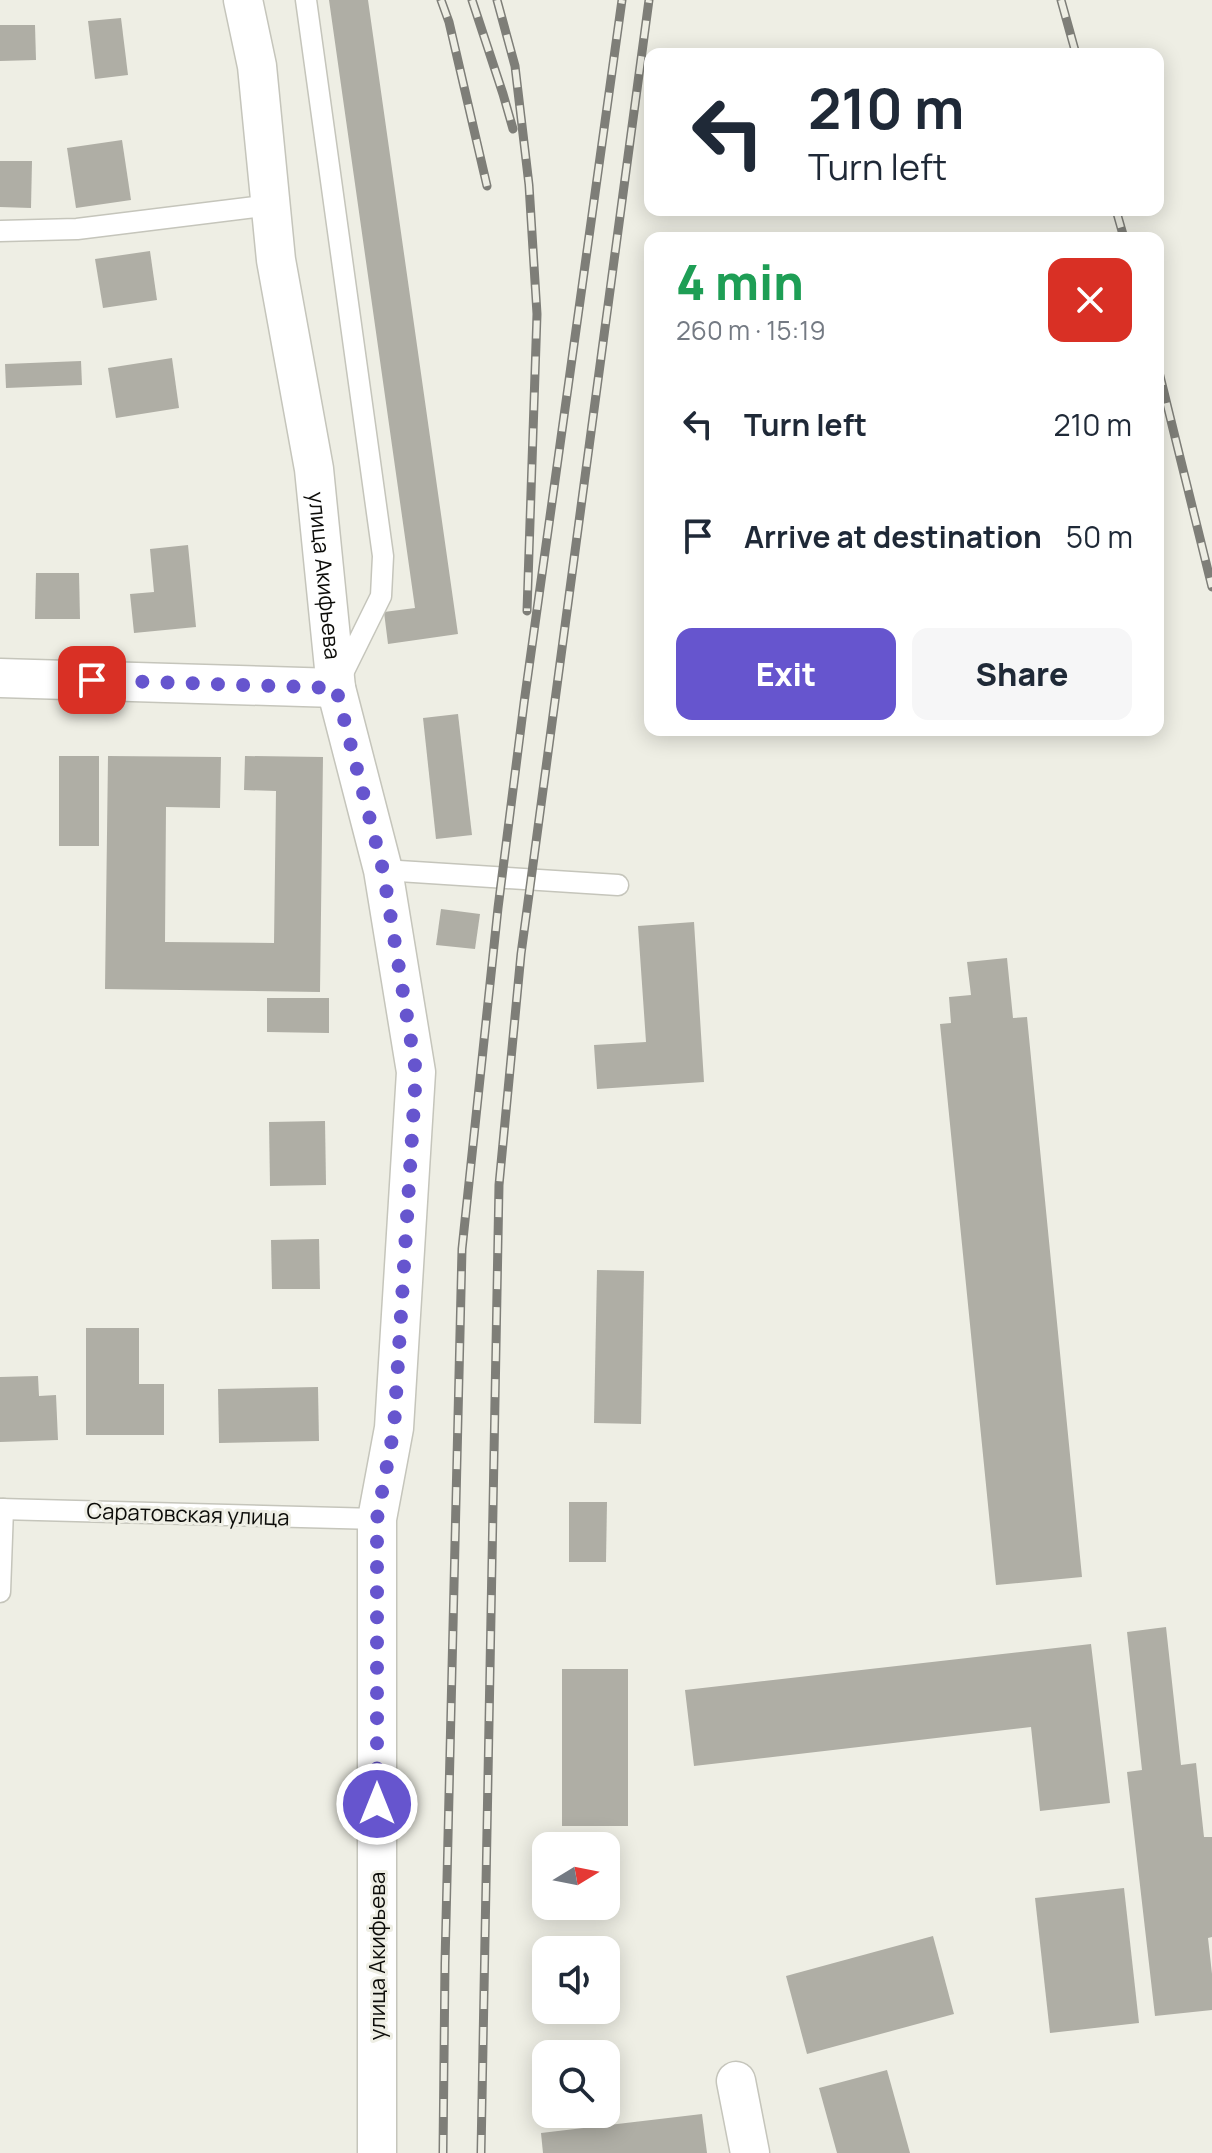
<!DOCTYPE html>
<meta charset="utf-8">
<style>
body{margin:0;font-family:Manrope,sans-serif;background:#f6f6f7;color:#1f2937;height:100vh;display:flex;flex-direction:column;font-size:30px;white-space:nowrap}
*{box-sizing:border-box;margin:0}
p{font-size:26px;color:#747a83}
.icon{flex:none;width:44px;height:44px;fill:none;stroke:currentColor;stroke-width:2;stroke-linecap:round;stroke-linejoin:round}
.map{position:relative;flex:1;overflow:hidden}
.side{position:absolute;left:644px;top:232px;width:520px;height:504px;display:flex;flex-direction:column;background:#fff;border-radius:16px;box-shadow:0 4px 20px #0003}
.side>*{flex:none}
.guide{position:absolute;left:644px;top:48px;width:520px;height:168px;border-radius:16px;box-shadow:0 4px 20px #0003;background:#fff;color:#1f2937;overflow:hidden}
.needle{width:52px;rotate:80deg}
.buttons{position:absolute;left:532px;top:1832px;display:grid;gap:16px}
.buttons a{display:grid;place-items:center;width:88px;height:88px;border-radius:16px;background:#fff;box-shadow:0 4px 20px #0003;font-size:40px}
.pin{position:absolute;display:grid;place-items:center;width:68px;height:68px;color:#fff;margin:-34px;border-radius:16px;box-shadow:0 4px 12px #0006}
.me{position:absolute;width:88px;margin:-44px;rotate:0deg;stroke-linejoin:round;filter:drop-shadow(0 0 6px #0008)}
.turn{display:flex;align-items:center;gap:28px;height:168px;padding:0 32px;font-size:36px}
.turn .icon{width:104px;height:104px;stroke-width:2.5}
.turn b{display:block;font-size:56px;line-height:68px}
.round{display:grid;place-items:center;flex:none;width:84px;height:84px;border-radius:16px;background:#f6f6f7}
.summary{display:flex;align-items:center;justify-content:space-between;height:136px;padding:0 32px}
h1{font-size:48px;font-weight:800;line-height:60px;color:#1e9e55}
.primary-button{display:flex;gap:16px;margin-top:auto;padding:16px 32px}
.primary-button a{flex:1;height:92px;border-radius:16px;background:#6655ce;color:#fff;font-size:32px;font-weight:800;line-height:92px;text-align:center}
.primary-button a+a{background:#f6f6f7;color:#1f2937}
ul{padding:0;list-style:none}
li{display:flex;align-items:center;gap:24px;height:112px;padding:0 32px}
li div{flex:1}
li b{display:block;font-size:30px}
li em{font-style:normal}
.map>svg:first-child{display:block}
.building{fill:#afaea5}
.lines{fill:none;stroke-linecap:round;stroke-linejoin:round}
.lane-casing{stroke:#c5c5bb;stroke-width:23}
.street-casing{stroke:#c5c5bb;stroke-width:41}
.lane{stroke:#fff;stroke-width:20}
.street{stroke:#fff;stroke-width:38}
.rail-casing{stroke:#7e7e78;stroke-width:9}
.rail{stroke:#eeeee4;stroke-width:6;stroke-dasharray:18;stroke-linecap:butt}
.route{stroke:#6655ce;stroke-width:14;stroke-dasharray:0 25.2}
.labels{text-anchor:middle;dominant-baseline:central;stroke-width:6;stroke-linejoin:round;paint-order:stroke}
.street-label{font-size:22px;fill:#0c0c09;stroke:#eeeee4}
</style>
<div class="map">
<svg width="1212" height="2153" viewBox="0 0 1212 2153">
<rect width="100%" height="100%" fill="#eeeee4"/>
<g class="building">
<polygon points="329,0 368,0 458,634 388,644 384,612 415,608"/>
<polygon points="121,18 128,75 95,79 88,21"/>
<polygon points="0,25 35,25 36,60 0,61"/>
<polygon points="122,140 131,200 76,208 67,148"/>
<polygon points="0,161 32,161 31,208 0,207"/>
<polygon points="150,251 157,300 103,308 95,259"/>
<polygon points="172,358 179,408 116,418 108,368"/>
<polygon points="81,361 82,385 6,388 5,364"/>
<polygon points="188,545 196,627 134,633 130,594 154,592 150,549"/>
<polygon points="36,573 79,573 80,619 35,619"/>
<polygon points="458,714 472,835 436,839 423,718"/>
<rect x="59" y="756" width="40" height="90"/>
<polygon points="108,756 221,757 220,808 166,807 165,942 274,943 276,791 244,790 245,756 323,757 320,992 105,989"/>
<polygon points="441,909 480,914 475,949 436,945"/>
<polygon points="694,922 704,1082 597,1089 594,1045 646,1042 638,926"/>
<polygon points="1007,958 1013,1018 1027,1017 1082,1577 996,1585 940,1024 951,1023 949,997 971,995 967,962"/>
<polygon points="267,998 329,998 329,1033 267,1032"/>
<polygon points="325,1121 326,1185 270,1186 269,1122"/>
<polygon points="319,1239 320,1289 272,1289 271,1240"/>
<polygon points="597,1270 644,1271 641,1424 594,1423"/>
<polygon points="86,1328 139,1328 139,1384 164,1384 164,1435 86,1435"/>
<polygon points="38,1376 39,1396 56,1395 58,1440 0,1442 0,1377"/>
<polygon points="318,1387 319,1441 219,1443 218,1389"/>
<polygon points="569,1502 607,1502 606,1562 569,1562"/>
<polygon points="1166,1627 1181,1765 1196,1763 1204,1837 1212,1837 1212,1937 1208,1938 1212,1974 1212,2010 1155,2016 1127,1772 1142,1770 1127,1632"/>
<polygon points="1091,1644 1110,1803 1040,1811 1031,1727 694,1766 685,1690"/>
<rect x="562" y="1669" width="66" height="157"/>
<polygon points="1124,1888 1139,2023 1050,2033 1035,1898"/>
<polygon points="933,1936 954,2014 807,2054 786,1976"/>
<polygon points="887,2070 910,2153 837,2153 819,2088"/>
<polygon points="702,2114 707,2153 543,2153 541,2133"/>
</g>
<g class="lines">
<g class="lane-casing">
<g id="lane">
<polyline points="306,0 383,556 381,596 341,677"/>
<polyline points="0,231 77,229 271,205"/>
<polyline points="383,870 618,885"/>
<polyline points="0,1509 377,1519"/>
<polyline points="0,1592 3,1509"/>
</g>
</g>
<g class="street-casing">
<g id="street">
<path id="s1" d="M 243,0 L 257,66 L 276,260 L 314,469 L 336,688 L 383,870 L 416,1072 L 394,1428 L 377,1519 L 377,2153"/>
<polyline points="0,678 336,688"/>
<polyline points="736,2081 750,2153"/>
</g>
</g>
<use href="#lane" class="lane"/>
<use href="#street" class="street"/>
<g class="rail-casing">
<g id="rail">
<polyline points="441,0 449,22 487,186"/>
<polyline points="472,0 503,94 513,129"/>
<polyline points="497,0 515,66 529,185 537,314 527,611"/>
<polyline points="1061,0 1076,54"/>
<polyline points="1116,210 1124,238"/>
<polyline points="1158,368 1212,587"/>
<polyline points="443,2153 445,1963 462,1249 498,908 524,703 622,0"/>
<polyline points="481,2153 499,1185 521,954 649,0"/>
</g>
</g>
<use href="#rail" class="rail"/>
</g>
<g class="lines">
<polyline class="route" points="92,680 336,688 383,870 416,1072 394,1428 377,1519 377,1804"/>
</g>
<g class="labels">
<g class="street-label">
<text stroke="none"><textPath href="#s1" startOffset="582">улица Акифьева</textPath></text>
<text transform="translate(188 1514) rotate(2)">Саратовская улица</text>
<text transform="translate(377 1956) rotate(-90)">улица Акифьева</text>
</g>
</g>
</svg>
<div class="buttons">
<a><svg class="needle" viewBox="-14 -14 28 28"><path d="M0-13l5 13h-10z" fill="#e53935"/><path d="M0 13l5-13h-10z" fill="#747a83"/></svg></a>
<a><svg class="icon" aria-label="sound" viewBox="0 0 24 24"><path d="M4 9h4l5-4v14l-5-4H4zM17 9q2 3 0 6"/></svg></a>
<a><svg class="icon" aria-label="search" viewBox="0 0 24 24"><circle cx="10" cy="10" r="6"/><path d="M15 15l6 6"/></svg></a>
</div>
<div class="pin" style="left:92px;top:680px;background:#d93025"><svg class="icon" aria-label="arrive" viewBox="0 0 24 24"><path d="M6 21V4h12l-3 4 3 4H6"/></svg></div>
<svg class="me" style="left:377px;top:1804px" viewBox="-20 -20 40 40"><circle r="17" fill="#6655ce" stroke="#fff" stroke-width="3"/><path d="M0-11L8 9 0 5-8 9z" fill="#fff"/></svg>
<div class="guide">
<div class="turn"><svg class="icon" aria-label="left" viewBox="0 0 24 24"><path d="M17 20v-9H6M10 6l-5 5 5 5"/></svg><div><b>210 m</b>Turn left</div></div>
</div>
<section class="side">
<div class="summary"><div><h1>4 min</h1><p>260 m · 15:19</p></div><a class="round" style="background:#d93025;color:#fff"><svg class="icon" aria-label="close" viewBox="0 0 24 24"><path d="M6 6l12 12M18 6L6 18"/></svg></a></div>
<ul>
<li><svg class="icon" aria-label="left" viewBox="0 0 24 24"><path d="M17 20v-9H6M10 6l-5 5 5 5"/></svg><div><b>Turn left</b></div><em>210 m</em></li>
<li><svg class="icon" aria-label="arrive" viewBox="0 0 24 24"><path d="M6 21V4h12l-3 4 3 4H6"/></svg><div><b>Arrive at destination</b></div><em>50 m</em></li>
</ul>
<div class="primary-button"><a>Exit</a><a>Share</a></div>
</section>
</div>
